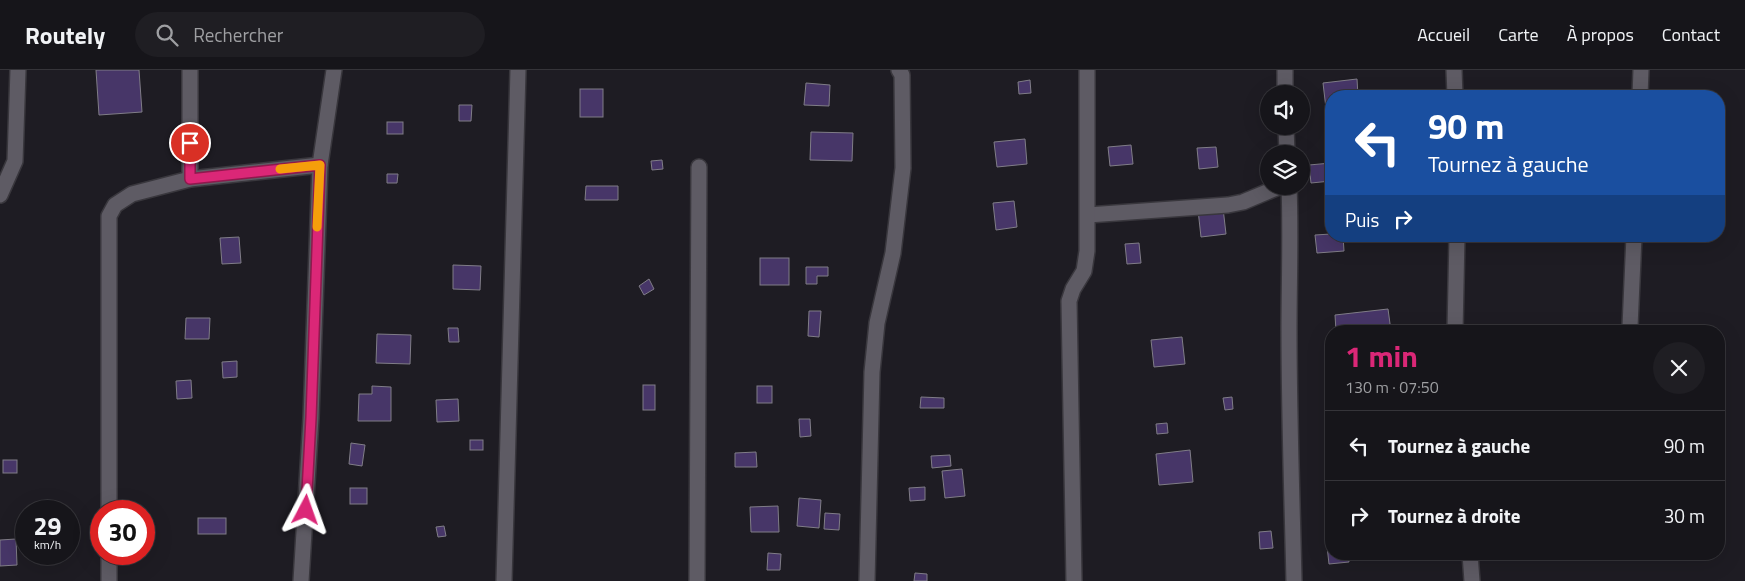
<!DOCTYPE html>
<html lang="fr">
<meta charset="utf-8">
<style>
body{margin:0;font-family:"Titillium Web",sans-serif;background:#1f1e23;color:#f1f3f6;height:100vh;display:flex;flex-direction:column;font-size:19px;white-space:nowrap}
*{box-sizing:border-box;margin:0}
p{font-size:16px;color:#9e9fa2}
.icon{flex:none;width:28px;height:28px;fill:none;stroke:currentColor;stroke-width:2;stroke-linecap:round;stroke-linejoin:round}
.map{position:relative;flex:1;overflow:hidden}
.sheet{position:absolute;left:1325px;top:255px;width:400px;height:235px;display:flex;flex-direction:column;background:#16151a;border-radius:20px;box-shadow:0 5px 20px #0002,0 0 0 1px #353439}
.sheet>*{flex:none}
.guide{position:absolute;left:1325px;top:20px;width:400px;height:152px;border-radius:20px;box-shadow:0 5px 20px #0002,0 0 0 1px #353439;background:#1a4fa0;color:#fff;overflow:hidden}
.buttons{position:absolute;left:1260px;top:15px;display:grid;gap:10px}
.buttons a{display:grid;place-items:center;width:50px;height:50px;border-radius:50%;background:#16151a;box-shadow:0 5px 20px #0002,0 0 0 1px #353439;font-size:25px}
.speed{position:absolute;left:15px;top:430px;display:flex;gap:10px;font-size:25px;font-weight:700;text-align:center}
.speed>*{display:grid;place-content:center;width:65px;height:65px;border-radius:50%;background:#16151a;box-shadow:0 5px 20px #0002,0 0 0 1px #353439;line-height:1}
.speed small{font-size:12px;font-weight:400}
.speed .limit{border:8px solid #d22;background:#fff;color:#111}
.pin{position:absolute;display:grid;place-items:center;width:42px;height:42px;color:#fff;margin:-21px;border:2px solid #fff;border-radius:50%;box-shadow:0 1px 5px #0007}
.me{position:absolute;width:55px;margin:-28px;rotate:4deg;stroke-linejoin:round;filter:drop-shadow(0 0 4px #0008)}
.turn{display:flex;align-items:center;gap:18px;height:105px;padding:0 20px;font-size:22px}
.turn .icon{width:65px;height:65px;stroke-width:2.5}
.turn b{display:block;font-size:35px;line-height:42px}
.then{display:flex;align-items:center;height:48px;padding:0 20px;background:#0003;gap:10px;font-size:19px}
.round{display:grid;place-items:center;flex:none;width:52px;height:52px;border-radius:26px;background:#1f1e23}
.summary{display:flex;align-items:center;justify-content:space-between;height:85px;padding:0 20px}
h1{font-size:30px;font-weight:700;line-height:38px;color:#db2777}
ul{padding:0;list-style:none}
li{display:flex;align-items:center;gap:15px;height:70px;padding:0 20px;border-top:1px solid #353439}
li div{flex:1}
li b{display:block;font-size:19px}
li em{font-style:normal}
header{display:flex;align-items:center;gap:30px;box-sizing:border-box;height:70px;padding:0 25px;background:#16151a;border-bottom:1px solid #353439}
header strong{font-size:24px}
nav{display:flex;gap:28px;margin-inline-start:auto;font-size:18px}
.search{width:350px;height:45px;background:#1f1e23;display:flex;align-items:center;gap:12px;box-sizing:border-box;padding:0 18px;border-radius:28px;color:#9e9fa2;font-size:19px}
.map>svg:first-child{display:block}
.building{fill:#473668;stroke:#807d87}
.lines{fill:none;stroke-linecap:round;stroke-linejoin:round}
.minor-casing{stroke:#39373d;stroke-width:18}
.minor{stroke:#5e5b64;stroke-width:15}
.route-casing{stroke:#8e194d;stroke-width:12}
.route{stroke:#db2777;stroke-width:9}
.slow{stroke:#f59e0b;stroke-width:9}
</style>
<header>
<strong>Routely</strong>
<div class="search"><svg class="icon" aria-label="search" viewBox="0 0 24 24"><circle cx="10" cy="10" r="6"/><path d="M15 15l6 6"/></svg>Rechercher</div>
<nav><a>Accueil</a><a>Carte</a><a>À propos</a><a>Contact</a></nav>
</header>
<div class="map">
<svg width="1745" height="511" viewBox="0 0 1745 511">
<rect width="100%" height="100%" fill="#1e1c23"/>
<g class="building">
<polygon points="96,0 139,0 142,42 99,45"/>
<polygon points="1357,9 1358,26 1331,26 1331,46 1327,47 1323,13"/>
<polygon points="1030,10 1031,23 1019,24 1018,12"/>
<polygon points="806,13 830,15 829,36 804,35"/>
<rect x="580" y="19" width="23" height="28"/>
<polygon points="459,35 472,35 471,51 459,51"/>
<rect x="387" y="52" width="16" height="12"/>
<polygon points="811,62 853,63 852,91 810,90"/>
<polygon points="1025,69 1027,94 997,97 994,72"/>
<polygon points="1131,75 1133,94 1110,96 1108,77"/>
<polygon points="1216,77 1218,97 1199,99 1197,78"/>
<polygon points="662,90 663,99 652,100 651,91"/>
<polygon points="1331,93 1331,111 1311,113 1309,95"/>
<polygon points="387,104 398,104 397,113 387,113"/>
<polygon points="586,116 618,116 618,130 585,130"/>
<polygon points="1014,131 1017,157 996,160 993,133"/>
<polygon points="1223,138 1226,164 1201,167 1198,140"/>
<polygon points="1331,164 1331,166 1343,166 1344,181 1317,183 1315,165"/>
<polygon points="239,167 241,193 222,194 220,168"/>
<polygon points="1139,173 1141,193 1127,194 1125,174"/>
<rect x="760" y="188" width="29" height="27"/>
<polygon points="453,195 481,196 480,220 453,219"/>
<polygon points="806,197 828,197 828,206 817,206 817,214 806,214"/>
<polygon points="649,209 654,219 644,225 639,216"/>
<polygon points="1388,239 1391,261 1336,261 1335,245"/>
<polygon points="809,241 821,241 819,267 808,266"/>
<polygon points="186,248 210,248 209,269 185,269"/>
<polygon points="448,258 458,258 459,272 449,272"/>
<polygon points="377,264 411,265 410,294 376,293"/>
<polygon points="1182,267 1185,294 1154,297 1151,270"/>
<polygon points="237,291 237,307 223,308 222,292"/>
<polygon points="191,310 192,328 177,329 176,311"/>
<rect x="643" y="315" width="12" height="25"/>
<polygon points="372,316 391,317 391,351 358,351 359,324 372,324"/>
<rect x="757" y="316" width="15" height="17"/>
<polygon points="921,327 944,328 944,338 920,338"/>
<polygon points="1232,327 1233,339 1225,340 1223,328"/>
<polygon points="458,329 459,351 437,352 436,330"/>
<polygon points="799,349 810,349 811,366 800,367"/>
<polygon points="1167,353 1168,363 1157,364 1156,354"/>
<rect x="470" y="370" width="13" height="10"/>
<polygon points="351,373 365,375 362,396 349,394"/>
<polygon points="1190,380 1193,412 1159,415 1156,384"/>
<polygon points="756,382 757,397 735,397 735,383"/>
<polygon points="950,385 951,396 932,398 931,386"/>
<rect x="3" y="390" width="14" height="13"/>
<polygon points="962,399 965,426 945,428 942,401"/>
<polygon points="925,417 925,430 910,431 909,418"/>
<rect x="350" y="418" width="17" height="16"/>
<polygon points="799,428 821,430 819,458 797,456"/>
<polygon points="778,436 779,462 751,462 750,437"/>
<polygon points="825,443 840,444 839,460 824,459"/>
<rect x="198" y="448" width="28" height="16"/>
<polygon points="444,456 446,466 438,467 436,457"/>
<polygon points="1271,461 1273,478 1260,479 1259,462"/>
<polygon points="16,469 17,495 0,496 0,470"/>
<polygon points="1331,475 1331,484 1348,484 1349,492 1329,494 1327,476"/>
<polygon points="768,483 781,484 780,500 767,500"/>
<polygon points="915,503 927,504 927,511 914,511"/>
</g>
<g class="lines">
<g class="minor-casing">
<g id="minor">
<polyline points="190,0 190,109"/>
<polyline points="1285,0 1285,24"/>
<polyline points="1454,0 1455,26"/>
<polyline points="1640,26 1641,0"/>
<polyline points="1286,56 1287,84"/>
<path d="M 1289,116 C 1291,164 1289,212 1289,260 C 1289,344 1292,427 1294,511"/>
<polyline points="0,125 15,91 18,0"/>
<polyline points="1088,145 1228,135 1243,132 1281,116"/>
<polyline points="1630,257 1634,166"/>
<polyline points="1455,261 1457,166"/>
<polyline points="109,441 109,146 115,135 132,124 190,109 320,95"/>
<polyline points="109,484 109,511"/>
<polyline points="1470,484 1472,511"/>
<polyline points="301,511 311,348 320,95 334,0"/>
<polyline points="504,511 518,0"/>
<polyline points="697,511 699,97"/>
<polyline points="867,511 872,302 877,253 893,183 903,98 902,5 899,0"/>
<polyline points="1074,511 1069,231 1073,219 1084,201 1087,181 1087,0"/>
</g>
</g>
<use href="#minor" class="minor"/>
</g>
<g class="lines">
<g class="route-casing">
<polyline id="route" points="190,73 190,109 320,95 311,348 306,440"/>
</g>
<use href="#route" class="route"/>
<polyline class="slow" points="280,99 320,95 317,157"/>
</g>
</svg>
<div class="buttons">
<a><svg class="icon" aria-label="sound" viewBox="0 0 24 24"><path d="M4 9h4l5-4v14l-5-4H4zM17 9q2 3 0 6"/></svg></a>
<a><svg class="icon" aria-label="layers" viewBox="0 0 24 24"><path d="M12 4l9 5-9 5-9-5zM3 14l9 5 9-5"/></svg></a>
</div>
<div class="speed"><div>29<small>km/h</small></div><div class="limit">30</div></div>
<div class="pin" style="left:190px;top:73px;background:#d93025"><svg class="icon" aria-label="arrive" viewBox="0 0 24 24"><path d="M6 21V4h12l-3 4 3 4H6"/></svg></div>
<svg class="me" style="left:306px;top:440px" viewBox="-20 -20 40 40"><path d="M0-17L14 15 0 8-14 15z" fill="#db2777" stroke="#fff" stroke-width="4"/></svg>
<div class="guide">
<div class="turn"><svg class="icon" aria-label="left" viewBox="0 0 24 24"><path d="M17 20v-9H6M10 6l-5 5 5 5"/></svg><div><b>90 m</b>Tournez à gauche</div></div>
<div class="then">Puis<svg class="icon" aria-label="right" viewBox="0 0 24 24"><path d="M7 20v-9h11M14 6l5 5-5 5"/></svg></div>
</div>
<section class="sheet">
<div class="summary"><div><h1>1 min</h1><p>130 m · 07:50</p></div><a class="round"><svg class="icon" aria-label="close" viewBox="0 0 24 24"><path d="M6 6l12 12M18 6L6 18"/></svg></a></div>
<ul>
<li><svg class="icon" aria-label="left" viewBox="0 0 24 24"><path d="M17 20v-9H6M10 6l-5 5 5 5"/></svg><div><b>Tournez à gauche</b></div><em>90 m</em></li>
<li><svg class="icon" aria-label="right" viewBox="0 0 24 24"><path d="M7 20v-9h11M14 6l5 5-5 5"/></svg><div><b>Tournez à droite</b></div><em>30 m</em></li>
</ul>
</section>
</div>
